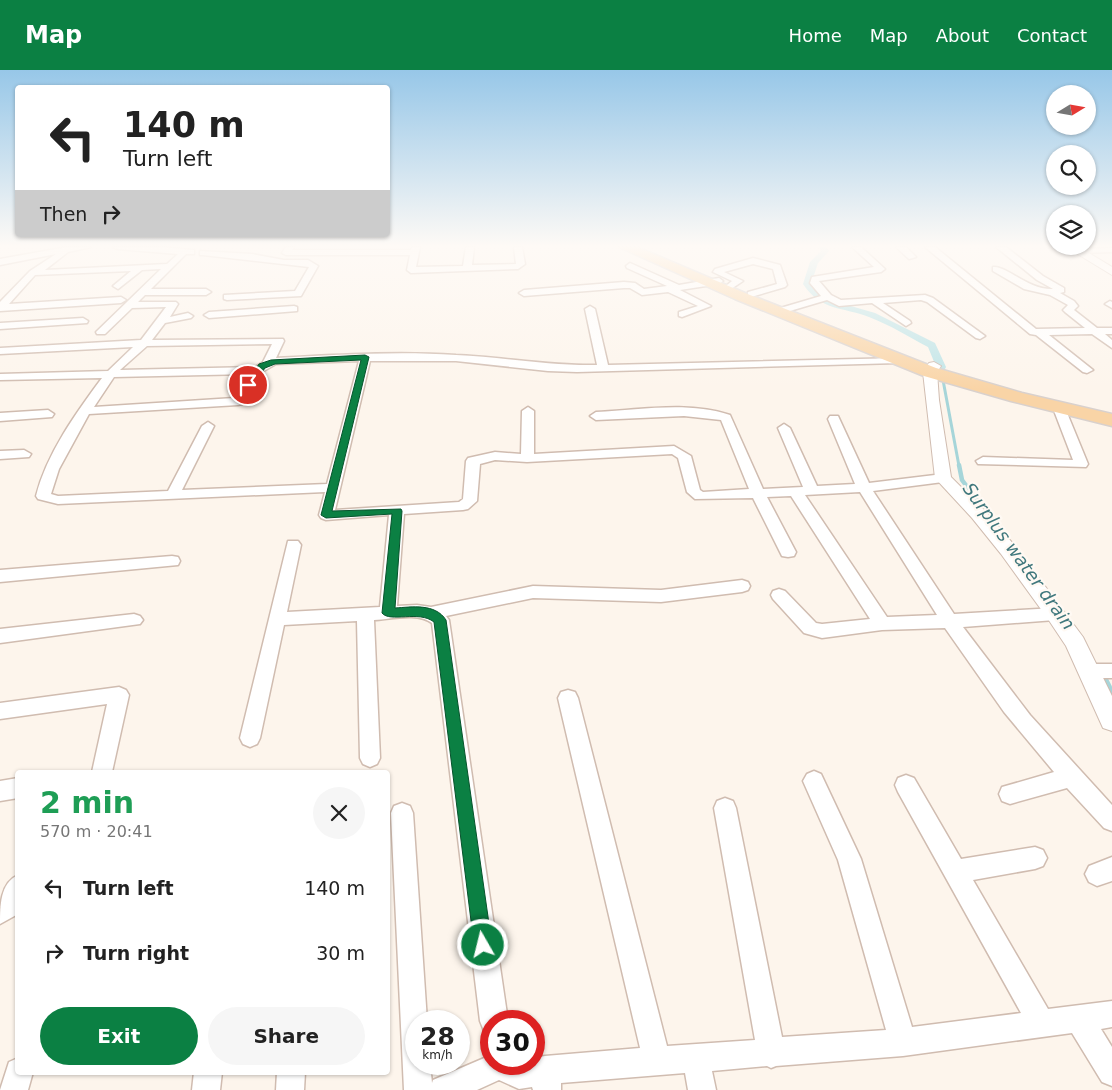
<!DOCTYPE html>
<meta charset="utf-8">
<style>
body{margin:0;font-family:"DejaVu Sans",sans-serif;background:#f6f6f6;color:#222;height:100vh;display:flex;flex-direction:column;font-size:19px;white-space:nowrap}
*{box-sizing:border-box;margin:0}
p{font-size:16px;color:#767676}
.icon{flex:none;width:28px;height:28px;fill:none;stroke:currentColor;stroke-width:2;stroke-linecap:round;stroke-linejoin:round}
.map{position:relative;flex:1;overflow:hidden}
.details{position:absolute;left:15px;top:700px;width:375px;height:305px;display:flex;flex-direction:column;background:#fff;border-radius:5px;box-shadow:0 1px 4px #0004}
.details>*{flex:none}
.top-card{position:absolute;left:15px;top:15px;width:375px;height:152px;border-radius:5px;box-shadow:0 1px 4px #0004;background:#fff;color:#222;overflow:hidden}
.needle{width:32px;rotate:79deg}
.buttons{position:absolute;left:1046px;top:15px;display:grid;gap:10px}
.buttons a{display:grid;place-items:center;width:50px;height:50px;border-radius:50%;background:#fff;box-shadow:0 1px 4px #0004;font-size:25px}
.speed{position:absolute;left:405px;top:940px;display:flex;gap:10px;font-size:25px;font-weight:700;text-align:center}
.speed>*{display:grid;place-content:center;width:65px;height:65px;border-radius:50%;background:#fff;box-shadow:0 1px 4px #0004;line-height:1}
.speed small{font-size:12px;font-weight:400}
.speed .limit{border:8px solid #d22;background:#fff;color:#111}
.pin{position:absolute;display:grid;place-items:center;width:42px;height:42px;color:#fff;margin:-21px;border:2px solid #fff;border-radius:50%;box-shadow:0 1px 5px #0007}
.me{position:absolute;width:55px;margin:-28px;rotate:352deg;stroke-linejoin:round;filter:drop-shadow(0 0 4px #0008)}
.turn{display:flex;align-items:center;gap:18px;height:105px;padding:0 25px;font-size:22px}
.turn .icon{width:65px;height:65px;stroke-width:2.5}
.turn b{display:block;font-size:35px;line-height:42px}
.then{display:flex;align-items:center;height:48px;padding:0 25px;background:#0003;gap:10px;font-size:19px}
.round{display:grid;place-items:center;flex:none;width:52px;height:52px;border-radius:26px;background:#f6f6f6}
.summary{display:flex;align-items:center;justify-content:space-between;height:85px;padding:0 25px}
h1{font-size:30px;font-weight:600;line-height:38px;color:#1e9e55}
.button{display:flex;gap:10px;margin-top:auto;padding:10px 25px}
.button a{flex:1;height:58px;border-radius:30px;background:#0b8043;color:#fff;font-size:20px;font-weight:600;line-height:58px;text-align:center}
.button a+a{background:#f6f6f6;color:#222}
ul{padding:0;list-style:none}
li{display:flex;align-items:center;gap:15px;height:65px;padding:0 25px}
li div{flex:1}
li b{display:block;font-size:19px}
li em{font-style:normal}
header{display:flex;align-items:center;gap:30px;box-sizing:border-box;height:70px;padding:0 25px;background:#0b8043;color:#fff}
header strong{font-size:24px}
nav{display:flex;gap:28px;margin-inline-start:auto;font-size:18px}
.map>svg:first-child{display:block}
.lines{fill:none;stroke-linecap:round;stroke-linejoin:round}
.stream-far2{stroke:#a6d5d9;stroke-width:3}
.stream-far1{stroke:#a6d5d9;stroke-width:4.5}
.stream{stroke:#a6d5d9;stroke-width:5}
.canal{fill:#bfe4e7;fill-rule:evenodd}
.minor-casing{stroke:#d0bcb0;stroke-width:3}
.tertiary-casing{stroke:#d0bcb0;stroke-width:2}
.primary-casing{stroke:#d9d1cd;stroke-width:3}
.minor{fill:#fff;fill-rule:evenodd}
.tertiary{fill:#fff;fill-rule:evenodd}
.primary{fill:#f9d4a6;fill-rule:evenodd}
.route{fill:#0b8043;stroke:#07532c}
.labels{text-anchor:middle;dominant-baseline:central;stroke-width:4.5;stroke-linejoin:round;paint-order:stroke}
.water-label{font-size:18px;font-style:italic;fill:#40787d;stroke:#fff9f3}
</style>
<header>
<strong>Map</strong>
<nav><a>Home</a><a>Map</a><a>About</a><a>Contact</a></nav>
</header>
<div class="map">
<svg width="1112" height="1020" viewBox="0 0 1112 1020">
<rect width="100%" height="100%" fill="#fdf5ec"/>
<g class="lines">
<polyline class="stream-far2" points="943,310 959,396"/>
<polyline class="stream-far1" points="959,395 962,410 992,450"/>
<polyline class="stream" points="1103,604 1112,622"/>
<path class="canal" d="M 819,177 L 826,177 L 829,181 L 818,193 L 811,214 L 822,226 L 830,230 L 875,243 L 935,273 L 946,297 L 945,299 L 937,299 L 928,277 C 909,267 890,255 869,247 C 843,237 821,241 803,214 L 810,192 L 821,181 Z"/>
<g class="minor-casing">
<g id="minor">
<path d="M 67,177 L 91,177 L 68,182 L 45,200 L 167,194 L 178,184 L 117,179 L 113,177 L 160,177 L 194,180 L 194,184 L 186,184 L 151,219 L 206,219 L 211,222 L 206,225 L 145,225 L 138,232 L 176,232 L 178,234 L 170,247 L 188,243 L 193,246 L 191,248 L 165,253 L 152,270 L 283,269 L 284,271 L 276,288 C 336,285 396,281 456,285 C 503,287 549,296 597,295 L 585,239 L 590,236 L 595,239 L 608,295 L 902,288 L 903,290 L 902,292 L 898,293 L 577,302 L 548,301 L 456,291 L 370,291 L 335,440 L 459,432 L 463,429 L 466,391 L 468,388 L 495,382 L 521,384 L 522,341 L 528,337 L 534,341 L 534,384 L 674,376 L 691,386 L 700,420 L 703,422 L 749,419 L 721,350 L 684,346 L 596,350 L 590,346 L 596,342 C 639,340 689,331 730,345 L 763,419 L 803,417 L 778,358 L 784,354 L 790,358 L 817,416 L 855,414 L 828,349 L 830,346 L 838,346 L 869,413 L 943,404 L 950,408 L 943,412 L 873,421 L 954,544 L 1055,538 L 1061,540 L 1064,544 L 1061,548 L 1055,550 L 963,557 L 1030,645 L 1112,735 L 1112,761 L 1104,758 L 1067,718 L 1010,734 L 1002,731 L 999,724 L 1002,717 L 1054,702 L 1004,642 L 945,558 L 882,560 L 822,568 L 804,563 L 773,529 L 771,525 L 773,521 L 779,519 L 785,521 L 816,553 L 822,554 L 870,549 L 791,426 L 767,427 L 796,482 L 794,486 L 788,487 L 782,486 L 753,428 L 695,429 L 687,422 L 678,388 L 672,384 L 527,392 L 495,390 L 480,394 L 477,431 L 468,439 L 463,440 L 404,444 L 397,536 L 417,535 L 431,537 L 533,516 L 661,520 L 742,510 L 748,512 L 750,516 L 748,520 L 742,522 L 661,532 L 533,528 L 446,546 L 449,550 L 508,951 L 491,951 L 491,963 L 484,961 L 480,951 L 432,553 C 418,542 391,549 374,550 L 380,688 L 377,694 L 370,697 L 363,694 L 360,688 L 357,551 L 284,555 L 260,668 L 257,674 L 250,677 L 243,674 L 240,668 L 288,471 L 298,471 L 301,475 L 287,542 L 380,537 L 389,445 L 326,450 L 321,448 L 319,445 L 325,422 L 58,434 L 38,429 L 36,426 C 47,383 76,343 102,308 L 0,310 L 0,304 L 108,301 L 133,277 L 0,284 L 0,278 L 141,270 L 166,237 L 132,238 L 105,264 L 97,264 L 96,262 L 161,199 L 142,200 L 118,219 L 113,216 L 131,201 L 35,205 L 9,234 L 121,227 L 126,230 L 121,233 L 0,241 L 0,232 L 30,201 L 56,184 L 0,195 L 0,189 ZM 272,274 L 263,292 L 255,297 L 120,300 L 147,276 ZM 359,291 L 327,414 L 182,420 L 214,356 L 208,352 L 202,356 L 168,421 L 58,426 L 51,424 L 59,399 L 89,344 L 238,335 L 242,334 L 262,302 L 276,294 ZM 250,304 L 234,328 L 94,337 L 114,307 ZM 860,422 L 937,545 L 887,547 L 805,425 Z"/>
<polygon points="286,177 294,177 292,180 411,180 412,177 420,177 416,197 463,196 466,177 474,177 472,195 516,194 514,177 522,177 525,194 518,199 411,203 407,200 410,185 286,185 282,183"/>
<polygon points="852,177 861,177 885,199 881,202 819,211 831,225 841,230 925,225 933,228 985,266 980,269 976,268 927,232 921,230 883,233 910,251 911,253 906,256 872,233 839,236 827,230 783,243 777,243 777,239 821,226 810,213 812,207 874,197"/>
<polygon points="896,177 906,177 916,187 909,189"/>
<path d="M 925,177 L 935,177 L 1036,259 L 1085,258 L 1065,242 L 1063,240 L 1068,235 L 1050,225 L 1024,219 L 993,201 L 993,197 C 1006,195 1028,220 1053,219 L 1037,210 L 996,177 L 1006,177 L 1043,206 L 1064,218 L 1064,222 L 1060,223 L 1074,231 L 1078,236 L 1074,240 L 1097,258 L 1112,258 L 1112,264 L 1105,264 L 1112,270 L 1112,278 L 1092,264 L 1049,265 L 1093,300 L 1087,303 L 1083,302 L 1036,265 L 1030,264 Z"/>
<polygon points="1112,178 1112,182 1078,183 1074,181 1078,179"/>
<polygon points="200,181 252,184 284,190 308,190 318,196 301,226 227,230 224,229 224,225 295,221 309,197 203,185 200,185"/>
<polygon points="753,188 780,195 787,215 785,217 751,227 748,226 748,222 777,214 773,199 753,194 724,202 743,211 731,219 726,216 732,211 713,202 715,199"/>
<polygon points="630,193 679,215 719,208 723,211 719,214 680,220 711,236 682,247 679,246 679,242 698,236 668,222 642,225 630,218 624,218 524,226 519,223 524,220 624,212 635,213 644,219 667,216 627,198 626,196"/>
<polygon points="1110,231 1112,232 1112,238 1105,234"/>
<polygon points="294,236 297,237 297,241 209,248 204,245 209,242"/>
<polygon points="83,248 88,251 87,253 0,259 0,253"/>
<polygon points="1059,334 1065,338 1088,394 1086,397 978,394 976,391 983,387 1073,390 1053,338"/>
<polygon points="48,340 54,344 52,347 0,351 0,343"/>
<polygon points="24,380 31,384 29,387 0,389 0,381"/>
<polygon points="172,486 178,487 180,491 178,495 0,512 0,500"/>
<polygon points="134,544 140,546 143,550 140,554 0,573 0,559"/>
<polygon points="1089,594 1112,594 1112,608 1089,608 1082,606 1080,601 1082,596"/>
<polygon points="119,617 126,620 129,625 112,702 92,702 107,634 0,649 0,633"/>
<polygon points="568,620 575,622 578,628 667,976 755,970 714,738 717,731 725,728 733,731 736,738 782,967 886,960 838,790 803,711 807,704 814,701 821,704 861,789 912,957 1021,943 898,722 895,715 898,708 906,705 914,708 961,789 1035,777 1043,780 1047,788 1043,796 1035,799 973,810 1048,939 1112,931 1112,957 1101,959 1112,977 1112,1016 1102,1012 1072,963 903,986 776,996 771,998 767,996 712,1001 716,1020 688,1020 685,1003 561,1013 561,1020 533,1020 532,1017 519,1019 499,1010 477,1020 404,1020 391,743 394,736 402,733 410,736 413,743 427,951 416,951 416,994 430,994 432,1013 433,1010 489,986 491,984 491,994 534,994 534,988 545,986 640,978 558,628 561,622"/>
<polygon points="18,708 18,728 0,731 0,711"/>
<polygon points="1112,787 1112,811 1097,816 1089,812 1085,804 1089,796"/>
<path d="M 18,805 L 18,844 L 0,854 C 0,836 0,813 18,805 Z"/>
<polygon points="18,988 18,1002 33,1002 28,1020 0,1020 9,992"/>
<polygon points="194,1002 222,1002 220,1020 192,1020"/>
<polygon points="277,1002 305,1002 304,1020 276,1020"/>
</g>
</g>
<g class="tertiary-casing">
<g id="tertiary">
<polygon points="1066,177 1079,177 1112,197 1112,205"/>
<polygon points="934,292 941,296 937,302 939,330 951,407 984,440 1015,476 1083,567 1112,626 1112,661 1103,658 1066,576 1048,549 1001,484 972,448 935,408 923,302 929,293"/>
</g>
</g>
<g class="primary-casing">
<polygon id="primary" points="619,177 637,177 745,223 936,298 1022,323 1112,344 1112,356 1011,331 924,306 735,229"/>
</g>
<use href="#minor" class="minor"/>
<use href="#tertiary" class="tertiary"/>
<use href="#primary" class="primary"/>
</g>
<linearGradient id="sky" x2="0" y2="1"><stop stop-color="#97c7e8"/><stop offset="0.55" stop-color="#fefaf6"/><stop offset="1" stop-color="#fefaf6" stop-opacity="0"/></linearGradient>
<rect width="1112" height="320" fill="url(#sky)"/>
<path class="route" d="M 365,285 L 369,287 L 332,441 L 401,439 L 402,441 L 395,538 C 412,537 435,533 446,550 L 492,875 L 489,881 L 483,884 L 477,881 L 474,875 L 434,552 C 419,540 390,553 382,543 L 392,444 L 326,448 L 321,445 L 361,290 L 275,294 L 265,298 L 251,317 L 244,315 L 259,294 L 271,290 Z"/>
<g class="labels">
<g class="water-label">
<text transform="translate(1019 486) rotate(54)">Surplus water drain</text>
</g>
</g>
</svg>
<div class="buttons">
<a><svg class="needle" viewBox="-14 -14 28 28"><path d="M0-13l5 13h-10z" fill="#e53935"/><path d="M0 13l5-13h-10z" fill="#767676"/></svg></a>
<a><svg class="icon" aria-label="search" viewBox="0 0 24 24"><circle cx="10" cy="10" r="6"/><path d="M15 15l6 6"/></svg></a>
<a><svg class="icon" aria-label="layers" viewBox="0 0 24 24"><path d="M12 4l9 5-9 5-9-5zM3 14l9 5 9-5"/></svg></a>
</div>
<div class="speed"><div>28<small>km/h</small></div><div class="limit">30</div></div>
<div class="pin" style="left:248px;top:315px;background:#d93025"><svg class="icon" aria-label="arrive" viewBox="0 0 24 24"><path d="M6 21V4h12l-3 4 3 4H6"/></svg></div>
<svg class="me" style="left:483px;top:875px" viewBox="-20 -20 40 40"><circle r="17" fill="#0b8043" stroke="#fff" stroke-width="3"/><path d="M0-11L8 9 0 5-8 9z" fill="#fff"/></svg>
<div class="top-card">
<div class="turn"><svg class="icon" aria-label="left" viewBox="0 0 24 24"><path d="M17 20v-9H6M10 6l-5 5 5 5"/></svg><div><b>140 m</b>Turn left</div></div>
<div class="then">Then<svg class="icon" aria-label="right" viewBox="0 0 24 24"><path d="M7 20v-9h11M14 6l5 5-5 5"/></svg></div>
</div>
<section class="details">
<div class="summary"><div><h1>2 min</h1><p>570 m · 20:41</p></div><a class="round"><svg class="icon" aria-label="close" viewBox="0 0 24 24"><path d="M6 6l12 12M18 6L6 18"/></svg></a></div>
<ul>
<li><svg class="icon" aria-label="left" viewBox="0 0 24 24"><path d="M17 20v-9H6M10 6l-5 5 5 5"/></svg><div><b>Turn left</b></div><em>140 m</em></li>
<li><svg class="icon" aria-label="right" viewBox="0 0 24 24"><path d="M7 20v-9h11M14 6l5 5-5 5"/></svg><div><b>Turn right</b></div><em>30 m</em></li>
</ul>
<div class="button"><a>Exit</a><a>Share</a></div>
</section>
</div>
